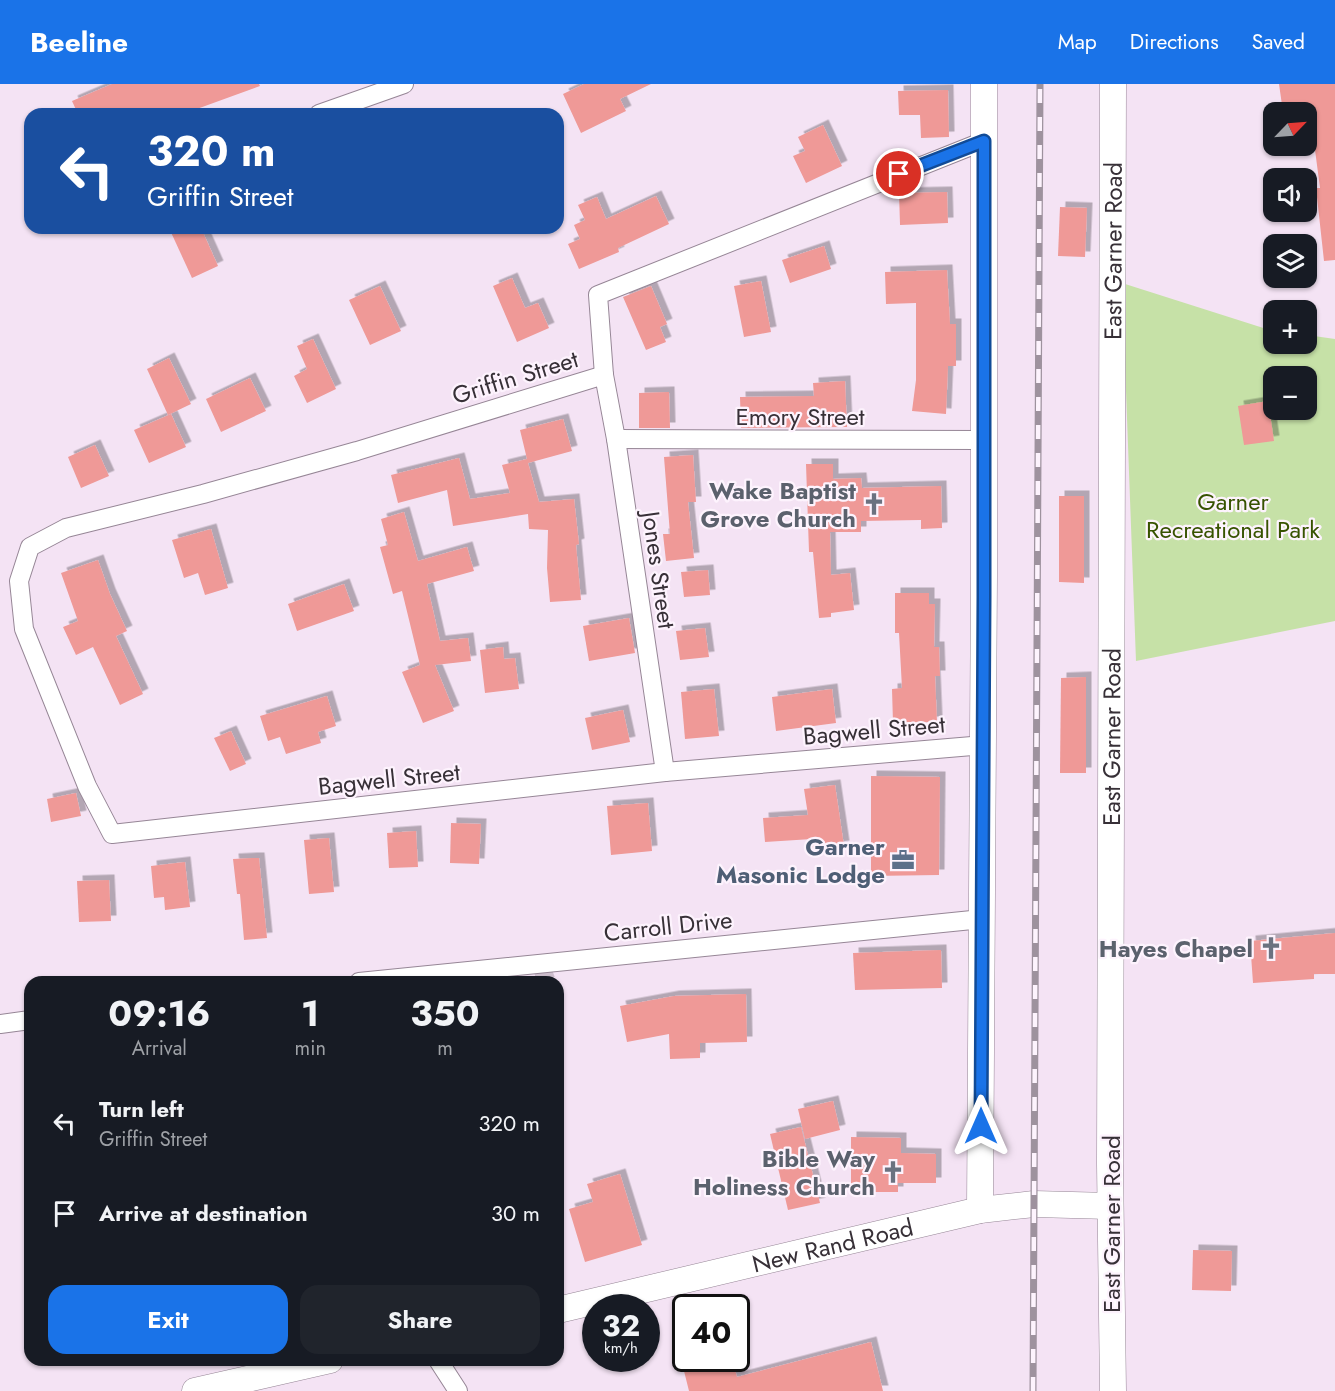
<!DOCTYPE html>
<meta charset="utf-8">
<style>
body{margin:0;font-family:Jost,sans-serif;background:#20242c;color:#f1f3f6;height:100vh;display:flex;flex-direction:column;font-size:22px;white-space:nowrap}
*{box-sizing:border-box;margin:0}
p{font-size:20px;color:#9ea1a6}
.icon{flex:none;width:33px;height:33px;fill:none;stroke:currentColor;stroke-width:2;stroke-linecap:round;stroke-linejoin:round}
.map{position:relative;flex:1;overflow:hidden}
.panel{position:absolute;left:24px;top:892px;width:540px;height:390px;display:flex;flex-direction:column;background:#171b24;border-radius:18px;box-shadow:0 2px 4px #0004}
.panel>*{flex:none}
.top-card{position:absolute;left:24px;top:24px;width:540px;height:126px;border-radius:18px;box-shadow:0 2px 4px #0004;background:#1a4fa0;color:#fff;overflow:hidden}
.needle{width:39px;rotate:65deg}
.fabs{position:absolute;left:1263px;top:18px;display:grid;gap:12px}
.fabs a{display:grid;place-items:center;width:54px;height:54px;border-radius:12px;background:#171b24;box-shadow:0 2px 4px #0004;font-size:30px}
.speed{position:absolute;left:582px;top:1210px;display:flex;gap:12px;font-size:30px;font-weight:700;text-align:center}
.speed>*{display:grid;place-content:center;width:78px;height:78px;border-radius:50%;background:#171b24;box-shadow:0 2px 4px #0004;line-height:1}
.speed small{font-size:15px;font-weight:400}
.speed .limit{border:3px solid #111;border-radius:9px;background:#fff;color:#111}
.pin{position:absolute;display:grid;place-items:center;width:51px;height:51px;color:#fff;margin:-26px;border:3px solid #fff;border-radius:50%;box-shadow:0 2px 6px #0007}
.me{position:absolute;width:66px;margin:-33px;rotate:0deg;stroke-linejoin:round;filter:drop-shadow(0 0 4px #0008)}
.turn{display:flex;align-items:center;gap:21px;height:126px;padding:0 24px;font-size:27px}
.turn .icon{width:78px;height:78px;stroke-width:2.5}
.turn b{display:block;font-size:42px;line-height:51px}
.eta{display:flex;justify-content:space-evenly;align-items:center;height:102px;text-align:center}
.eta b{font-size:36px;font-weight:700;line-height:42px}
.button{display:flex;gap:12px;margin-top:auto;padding:12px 24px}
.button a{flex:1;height:69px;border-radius:18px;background:#1a73e8;color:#fff;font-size:24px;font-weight:700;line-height:69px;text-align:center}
.button a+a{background:#20242c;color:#f1f3f6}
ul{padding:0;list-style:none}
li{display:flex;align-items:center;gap:18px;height:90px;padding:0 24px}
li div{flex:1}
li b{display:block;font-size:22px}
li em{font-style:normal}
header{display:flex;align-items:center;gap:36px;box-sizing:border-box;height:84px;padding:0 30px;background:#1a73e8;color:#fff}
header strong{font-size:28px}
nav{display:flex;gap:33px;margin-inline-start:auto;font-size:21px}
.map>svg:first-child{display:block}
.green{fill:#c6e1a7;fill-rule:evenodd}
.building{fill:#ef9997;filter:url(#shadow)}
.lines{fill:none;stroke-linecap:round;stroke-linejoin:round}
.street-tunnel{stroke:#cebfce;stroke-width:18;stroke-dasharray:18 9;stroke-linecap:butt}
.street-casing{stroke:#968696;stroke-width:20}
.secondary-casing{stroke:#968696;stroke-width:27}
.street{stroke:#fff;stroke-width:18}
.secondary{stroke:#fff;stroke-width:26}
.rail-casing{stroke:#9e929e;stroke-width:7}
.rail{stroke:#fdf3fd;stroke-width:4.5;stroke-dasharray:14;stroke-linecap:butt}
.route-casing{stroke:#114b97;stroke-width:15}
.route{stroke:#1a73e8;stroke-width:10}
.labels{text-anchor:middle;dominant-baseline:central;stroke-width:4.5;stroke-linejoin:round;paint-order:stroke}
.street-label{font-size:24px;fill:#373037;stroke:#fdf3fd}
.worship-label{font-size:24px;font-weight:bold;fill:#5b616d;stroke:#fdf3fd;text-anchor:end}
.park-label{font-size:24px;fill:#375300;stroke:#fdf3fd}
.service-label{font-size:24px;font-weight:bold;fill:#4e5e75;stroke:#fdf3fd;text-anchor:end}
</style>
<header>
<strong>Beeline</strong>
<nav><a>Map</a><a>Directions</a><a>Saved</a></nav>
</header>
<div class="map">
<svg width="1335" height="1307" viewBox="0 0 1335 1307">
<defs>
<filter id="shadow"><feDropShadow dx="5.5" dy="-5.5" stdDeviation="0" flood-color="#0004"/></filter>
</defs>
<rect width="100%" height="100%" fill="#f4e3f4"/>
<path class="green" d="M 1122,199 L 1273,247 L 1274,260 L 1306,260 L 1307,251 L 1335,255 L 1335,537 L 1136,577 ZM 1274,292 L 1306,292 L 1306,326 L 1274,326 Z"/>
<g class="building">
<polygon points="112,0 259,0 260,2 183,30 78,30 72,17"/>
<polygon points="584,0 651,0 620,15 626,27 581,49 563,10"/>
<polygon points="1279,0 1335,0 1335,176 1324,177 1316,104 1320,104 1312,43 1306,44 1306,28 1283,28"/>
<polygon points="948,6 949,53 921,54 920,31 899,31 898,7"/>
<polygon points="823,41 842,82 806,99 793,72 805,67 798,53"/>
<polygon points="947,108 948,139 900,141 899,109"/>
<polygon points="656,112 669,140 618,164 619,168 579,185 568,160 580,155 574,141 585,136 578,121 597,113 606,135"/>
<polygon points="1060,123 1087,124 1085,173 1058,172"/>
<polygon points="169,144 201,144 218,182 192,194"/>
<polygon points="824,162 831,185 790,199 782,176"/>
<polygon points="947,186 950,240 956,240 956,282 948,282 946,330 912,327 916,296 916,219 886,220 885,188"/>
<polygon points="512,194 525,224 538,219 549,244 517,258 493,202"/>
<polygon points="761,197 771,248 744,253 734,202"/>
<polygon points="380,202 401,247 370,261 349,216"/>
<polygon points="651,202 667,240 660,243 666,258 646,266 623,213"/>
<polygon points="313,255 336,305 307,319 294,292 307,285 297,262"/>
<polygon points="169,274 191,320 168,331 147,285"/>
<polygon points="250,294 266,327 221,348 206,315"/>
<polygon points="845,297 847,343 741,344 740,313 814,312 813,299"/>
<polygon points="669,308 670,344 639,344 639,309"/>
<polygon points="1268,317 1274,357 1244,361 1238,322"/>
<polygon points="171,330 186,363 149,379 134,346"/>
<polygon points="563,335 572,367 528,379 539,418 574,415 579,460 576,461 581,516 550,518 547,484 548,446 529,445 528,430 453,442 447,406 398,419 391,391 459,374 470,415 510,409 502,381 527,375 520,346"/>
<polygon points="95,361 109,392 81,404 68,373"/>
<polygon points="693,371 696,418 688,418 694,474 666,477 663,450 670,450 664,373"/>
<polygon points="806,380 833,380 833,395 861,394 862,404 941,402 942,444 921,445 921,436 861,437 861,448 830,448 831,491 850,489 854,526 831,529 831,533 819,534 813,468 809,468"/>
<polygon points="1059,412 1084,412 1084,499 1059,498"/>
<polygon points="404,428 418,477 467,463 474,487 427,500 440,557 468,554 471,577 435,581 454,627 423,639 402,588 420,581 402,507 393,510 380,463 388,461 381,435"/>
<polygon points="211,445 228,504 205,511 198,489 184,494 172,456"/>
<polygon points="98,476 110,510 127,547 116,552 143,610 120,621 93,563 76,571 63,543 78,537 61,489"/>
<polygon points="708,486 710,511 684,513 681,488"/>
<polygon points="344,500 354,527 297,547 288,520"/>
<polygon points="895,509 929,509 929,520 935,520 934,563 939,563 940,592 935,592 937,638 893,639 892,605 902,604 899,549 895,549"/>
<polygon points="629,534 635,569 589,577 583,542"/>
<polygon points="705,544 709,573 680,576 676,547"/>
<polygon points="503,563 504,575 515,574 519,605 485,609 480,566"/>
<polygon points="1086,593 1086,689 1060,689 1061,594"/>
<polygon points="714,605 719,652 685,655 681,608"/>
<polygon points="832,605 836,639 776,647 772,613"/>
<polygon points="327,612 336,642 318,648 321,659 286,670 280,653 268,657 260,632"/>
<polygon points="623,626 630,658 592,666 585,634"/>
<polygon points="231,647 246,680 230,687 214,654"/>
<polygon points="871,692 940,693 939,791 871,792"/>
<polygon points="835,701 844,762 813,767 812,755 765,758 763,734 808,731 804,705"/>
<polygon points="76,709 81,732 51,738 47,715"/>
<polygon points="648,719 652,767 611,771 607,722"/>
<polygon points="451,739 481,740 479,780 450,779"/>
<polygon points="416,747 418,783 389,784 387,749"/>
<polygon points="329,754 334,808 309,810 304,756"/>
<polygon points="252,774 259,774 267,854 244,856 240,810 237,810 233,775"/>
<polygon points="185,778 190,823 165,826 164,813 154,814 151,782"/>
<polygon points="109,796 111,837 79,838 77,797"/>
<polygon points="1335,849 1335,890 1314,890 1314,895 1253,899 1250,857"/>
<polygon points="941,866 942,904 855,906 853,869"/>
<polygon points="746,910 747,958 700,959 700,974 670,975 669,950 627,958 620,922 674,912"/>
<polygon points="833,1017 840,1046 805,1055 798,1025"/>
<polygon points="801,1043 820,1119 788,1126 770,1050"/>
<polygon points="851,1053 901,1054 901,1069 936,1070 936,1099 898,1099 898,1108 851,1108"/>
<polygon points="620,1090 642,1161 585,1178 569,1125 593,1118 587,1100"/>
<polygon points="1193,1166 1232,1167 1231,1207 1192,1206"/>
<polygon points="871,1258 883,1307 689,1307 681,1275 732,1275 737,1293"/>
</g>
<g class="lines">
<polyline class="street-tunnel" points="540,879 547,898"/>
<g class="street-casing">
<g id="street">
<polyline points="319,30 404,0"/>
<polyline points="604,291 357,367 203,410 66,444 30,463 19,497 24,545 87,702 112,750 665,688 984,661"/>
<polyline points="616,355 984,356"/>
<polyline points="665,688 616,355 604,291 598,211 984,57"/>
<polyline points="359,898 982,835"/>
<polyline points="0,940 30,936"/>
<polyline points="438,1276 458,1307"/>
</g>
</g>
<g class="secondary-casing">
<g id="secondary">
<polyline points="980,1126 984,492 984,0"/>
<path id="s1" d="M 558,1226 L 980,1126 L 1034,1120 L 1110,1122"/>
<polyline points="195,1307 330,1276"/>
<path id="s2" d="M 1113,1307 L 1110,1080 L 1113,0"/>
</g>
</g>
<use href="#street" class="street"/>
<use href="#secondary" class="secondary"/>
<g class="rail-casing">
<polyline id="rail" points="1033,1307 1040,0"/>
</g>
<use href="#rail" class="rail"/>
</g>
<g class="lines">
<g class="route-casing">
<polyline id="route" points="899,90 984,57 984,513 981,1042"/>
</g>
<use href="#route" class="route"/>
</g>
<defs>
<g id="church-bare" transform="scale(1.8)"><path d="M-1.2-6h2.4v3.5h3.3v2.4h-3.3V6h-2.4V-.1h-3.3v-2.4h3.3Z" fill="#6b7280" stroke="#fdf3fd" stroke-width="2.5" paint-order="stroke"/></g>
<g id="office-bare" transform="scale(1.8)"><path d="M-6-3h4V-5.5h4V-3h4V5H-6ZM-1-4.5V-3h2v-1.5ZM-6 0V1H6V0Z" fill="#5c6f8a" stroke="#fdf3fd" stroke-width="2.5" paint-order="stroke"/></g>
</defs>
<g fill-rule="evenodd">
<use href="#church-bare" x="874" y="420"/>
<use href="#office-bare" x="903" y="776"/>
<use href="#church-bare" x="1271" y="864"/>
<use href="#church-bare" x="893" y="1088"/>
</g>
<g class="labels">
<g class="street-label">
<text stroke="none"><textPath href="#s2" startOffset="1140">East Garner Road</textPath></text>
<text transform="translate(515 293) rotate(-17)">Griffin Street</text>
<text x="800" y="332">Emory Street</text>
<text transform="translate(659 486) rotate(82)">Jones Street</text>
<text transform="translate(874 646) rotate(-5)">Bagwell Street</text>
<text stroke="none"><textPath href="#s2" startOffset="654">East Garner Road</textPath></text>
<text transform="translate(389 695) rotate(-6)">Bagwell Street</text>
<text transform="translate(668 842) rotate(-6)">Carroll Drive</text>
<text transform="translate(1111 1140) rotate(-90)">East Garner Road</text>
<text stroke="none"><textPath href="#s1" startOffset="282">New Rand Road</textPath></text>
</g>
<g class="worship-label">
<text x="856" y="406">Wake Baptist<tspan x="856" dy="28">Grove Church</tspan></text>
<text x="1253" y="864">Hayes Chapel</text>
<text x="875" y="1074">Bible Way<tspan x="875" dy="28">Holiness Church</tspan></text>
</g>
<g class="park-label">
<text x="1233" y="417">Garner<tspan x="1233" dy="28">Recreational Park</tspan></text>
</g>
<g class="service-label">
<text x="885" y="762">Garner<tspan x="885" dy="28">Masonic Lodge</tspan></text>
</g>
</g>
</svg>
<div class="fabs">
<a><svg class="needle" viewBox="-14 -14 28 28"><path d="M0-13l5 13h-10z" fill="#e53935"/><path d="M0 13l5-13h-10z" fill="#9ea1a6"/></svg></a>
<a><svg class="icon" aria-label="sound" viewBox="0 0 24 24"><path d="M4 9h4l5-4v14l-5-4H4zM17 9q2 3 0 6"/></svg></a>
<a><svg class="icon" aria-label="layers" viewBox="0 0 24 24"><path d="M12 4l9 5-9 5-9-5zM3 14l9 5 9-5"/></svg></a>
<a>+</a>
<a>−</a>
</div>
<div class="speed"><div>32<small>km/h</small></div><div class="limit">40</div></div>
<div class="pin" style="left:899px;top:90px;background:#d93025"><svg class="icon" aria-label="arrive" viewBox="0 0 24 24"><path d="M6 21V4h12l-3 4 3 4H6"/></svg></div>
<svg class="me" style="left:981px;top:1042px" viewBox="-20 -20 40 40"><path d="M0-17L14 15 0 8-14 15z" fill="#1a73e8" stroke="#fff" stroke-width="4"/></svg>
<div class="top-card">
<div class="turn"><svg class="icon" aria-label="left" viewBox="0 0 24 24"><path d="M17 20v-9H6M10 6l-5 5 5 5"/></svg><div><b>320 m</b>Griffin Street</div></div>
</div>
<section class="panel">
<div class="eta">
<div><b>09:16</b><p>Arrival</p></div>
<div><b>1</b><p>min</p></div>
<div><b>350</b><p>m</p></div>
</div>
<ul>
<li><svg class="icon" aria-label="left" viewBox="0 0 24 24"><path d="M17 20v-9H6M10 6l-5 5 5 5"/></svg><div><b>Turn left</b><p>Griffin Street</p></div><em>320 m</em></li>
<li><svg class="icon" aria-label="arrive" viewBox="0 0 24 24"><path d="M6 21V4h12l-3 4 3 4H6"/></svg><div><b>Arrive at destination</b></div><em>30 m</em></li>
</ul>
<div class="button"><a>Exit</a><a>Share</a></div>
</section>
</div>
